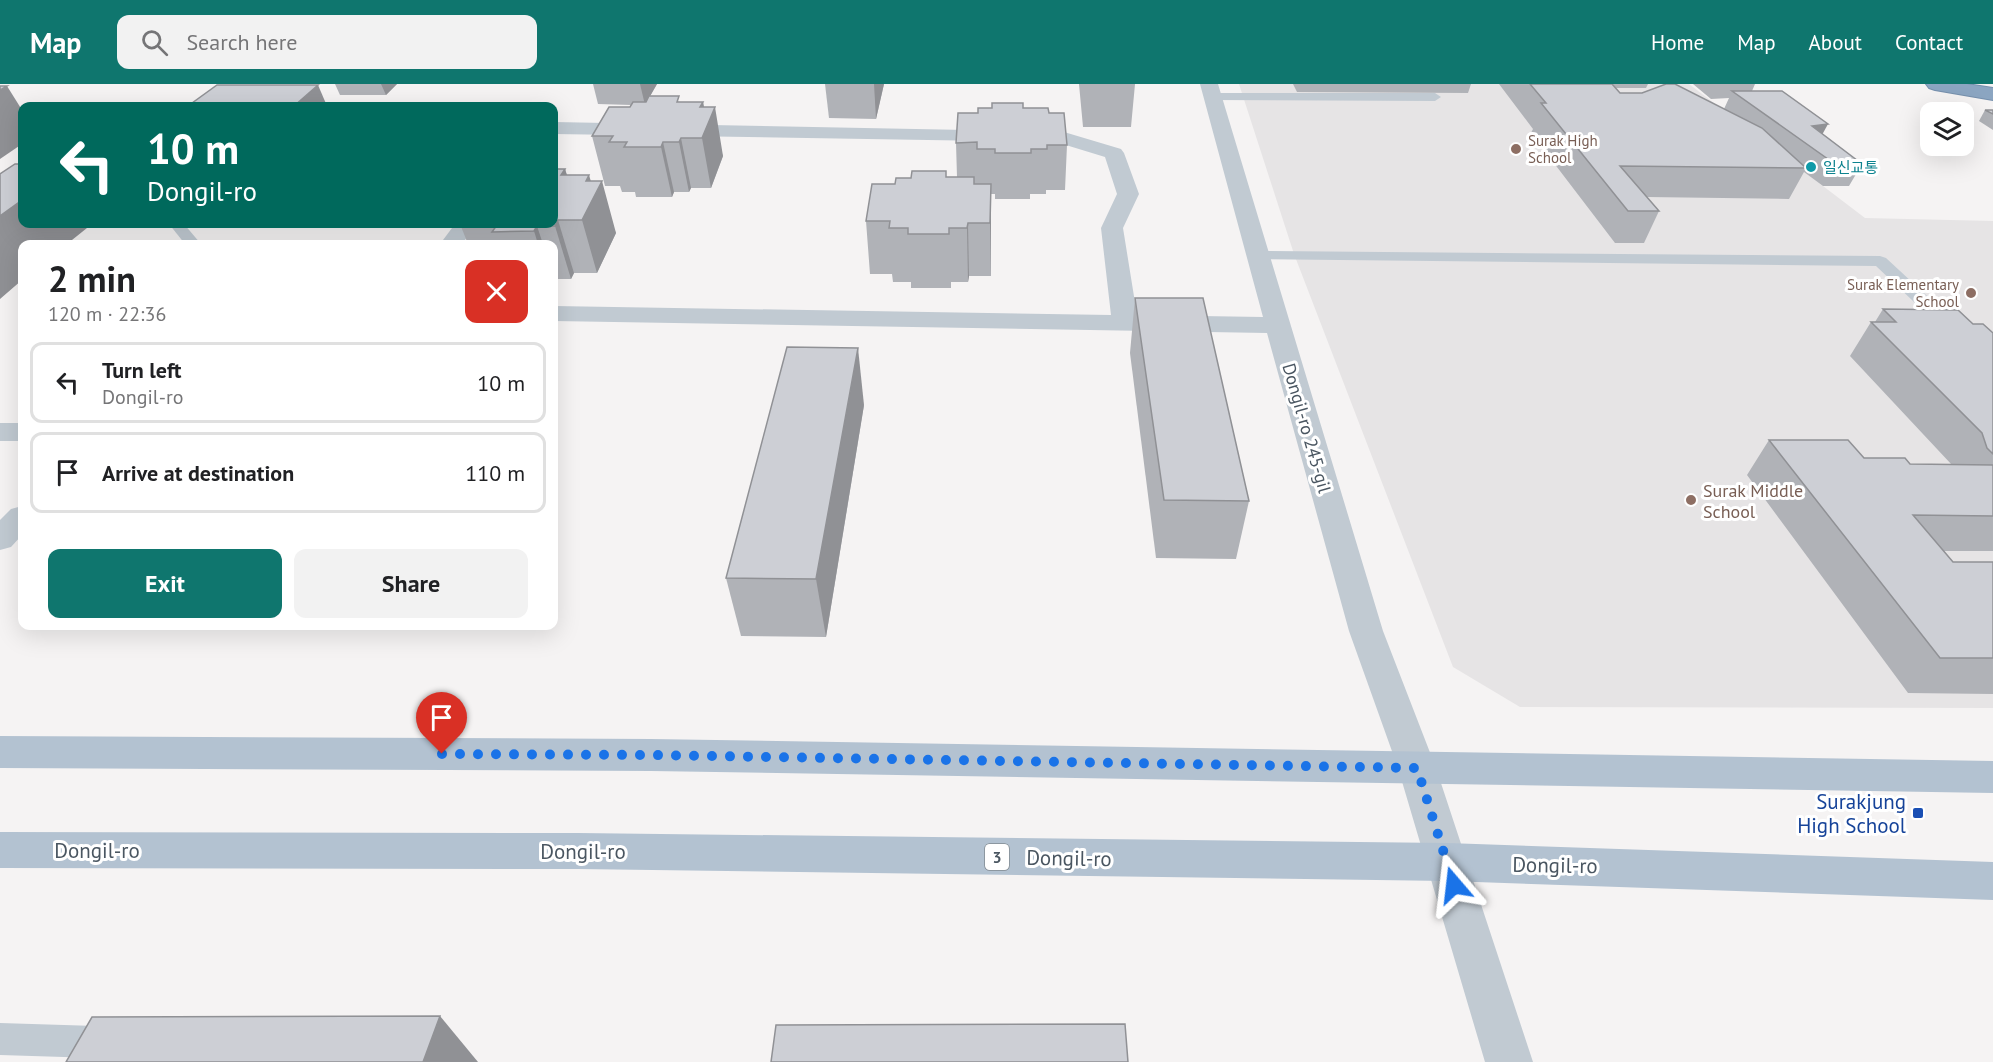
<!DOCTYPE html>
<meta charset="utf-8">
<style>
body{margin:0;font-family:"PT Sans","Noto Sans KR",sans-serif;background:#f2f2f2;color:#202124;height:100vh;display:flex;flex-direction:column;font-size:22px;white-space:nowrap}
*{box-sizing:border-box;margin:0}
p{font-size:20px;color:#757577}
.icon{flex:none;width:33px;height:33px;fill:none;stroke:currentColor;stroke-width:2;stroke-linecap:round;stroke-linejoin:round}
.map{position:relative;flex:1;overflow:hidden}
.details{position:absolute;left:18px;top:156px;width:540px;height:390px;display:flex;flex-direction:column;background:#fff;border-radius:12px;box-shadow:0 6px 24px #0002}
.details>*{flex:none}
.guide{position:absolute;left:18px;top:18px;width:540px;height:126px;border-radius:12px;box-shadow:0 6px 24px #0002;background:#00695c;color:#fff;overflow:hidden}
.controls{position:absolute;left:1920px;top:18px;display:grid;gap:12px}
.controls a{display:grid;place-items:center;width:54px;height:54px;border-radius:12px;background:#fff;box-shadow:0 6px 24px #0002;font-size:30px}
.pin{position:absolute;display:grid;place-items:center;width:51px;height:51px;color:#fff;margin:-62px -26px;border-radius:50% 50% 50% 0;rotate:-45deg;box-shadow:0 0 6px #0007}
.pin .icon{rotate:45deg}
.me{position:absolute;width:66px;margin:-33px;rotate:343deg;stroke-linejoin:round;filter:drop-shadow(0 0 4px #0008)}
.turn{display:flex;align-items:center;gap:21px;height:126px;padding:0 30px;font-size:27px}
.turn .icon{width:78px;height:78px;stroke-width:2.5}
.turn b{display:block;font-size:42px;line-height:51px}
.round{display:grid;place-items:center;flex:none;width:63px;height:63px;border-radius:12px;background:#f2f2f2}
.summary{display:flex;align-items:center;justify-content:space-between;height:102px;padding:0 30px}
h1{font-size:36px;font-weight:600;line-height:45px}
.primary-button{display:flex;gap:12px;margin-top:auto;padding:12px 30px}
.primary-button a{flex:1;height:69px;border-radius:12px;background:#0f766e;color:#fff;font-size:24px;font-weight:600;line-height:69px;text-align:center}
.primary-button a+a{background:#f2f2f2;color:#202124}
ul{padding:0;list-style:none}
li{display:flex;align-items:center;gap:18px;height:81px;margin:0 12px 9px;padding:0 18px;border:3px solid #e0e0e0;border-radius:12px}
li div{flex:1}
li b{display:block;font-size:22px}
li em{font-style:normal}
header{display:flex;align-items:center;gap:36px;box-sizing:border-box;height:84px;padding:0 30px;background:#0f766e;color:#fff}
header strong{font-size:28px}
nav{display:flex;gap:33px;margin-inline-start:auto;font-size:21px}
.search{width:420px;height:54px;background:#f2f2f2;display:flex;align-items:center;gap:15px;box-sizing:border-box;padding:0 21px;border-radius:12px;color:#757577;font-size:22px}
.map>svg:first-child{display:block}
.education{fill:#e6e4e5}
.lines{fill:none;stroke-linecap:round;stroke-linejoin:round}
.highway-casing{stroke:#7690ad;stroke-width:2}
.lane{fill:#c1cad2;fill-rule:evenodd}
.street{fill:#c1cad2;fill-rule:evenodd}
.primary{fill:#b3c2d1;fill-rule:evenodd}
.highway{fill:#8ba5c1;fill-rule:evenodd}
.wall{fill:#b0b2b7}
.shaded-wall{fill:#909195}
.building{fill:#cdcfd5;stroke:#909195;stroke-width:1.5}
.route{stroke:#1a73e8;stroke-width:10;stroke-dasharray:0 18}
.education-dot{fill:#8d6e63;stroke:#fff;stroke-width:2}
.culture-dot{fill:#0f9aa8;stroke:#fff;stroke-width:2}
.transit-dot{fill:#1a4fb4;stroke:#fff;stroke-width:2}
.labels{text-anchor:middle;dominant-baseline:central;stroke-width:6;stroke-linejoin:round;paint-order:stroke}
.far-education-label{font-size:15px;fill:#785e54;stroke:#fff;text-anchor:start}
.far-culture-label{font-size:15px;fill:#0d838f;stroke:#fff;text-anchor:start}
.shield{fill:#fff;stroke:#808990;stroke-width:1.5}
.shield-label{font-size:16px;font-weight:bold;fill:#4a5661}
.street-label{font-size:18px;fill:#4a5661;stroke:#fff}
.education-label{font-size:18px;fill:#785e54;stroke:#fff;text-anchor:start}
.near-transit-label{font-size:21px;fill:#164399;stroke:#fff;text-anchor:end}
.near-street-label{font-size:21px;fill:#4a5661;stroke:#fff}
</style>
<header>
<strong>Map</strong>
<div class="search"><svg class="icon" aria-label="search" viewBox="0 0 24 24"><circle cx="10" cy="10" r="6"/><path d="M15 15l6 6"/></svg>Search here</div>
<nav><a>Home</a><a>Map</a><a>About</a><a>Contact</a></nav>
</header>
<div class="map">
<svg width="1993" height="978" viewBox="0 0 1993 978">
<rect width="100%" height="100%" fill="#f5f3f3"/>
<polygon class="education" points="1239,0 1689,0 1865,134 1993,137 1993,624 1520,623 1453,583 1294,170"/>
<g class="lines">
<g class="highway-casing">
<polygon id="highway" points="1926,0 1967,0 1993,4 1993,16 1935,6 1929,4"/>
</g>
<g class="lane">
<polygon points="1212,9 1435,9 1441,13 1435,17 1207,16 1206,13"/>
<polygon points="169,140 184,140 201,160 185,160"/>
<polygon points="1258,167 1880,172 1886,174 1993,273 1993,288 1987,287 1876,182 1252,175 1250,172"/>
<polygon points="0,939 96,942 107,947 112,958 107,969 96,974 0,971"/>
</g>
<g class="street">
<polygon points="1200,0 1218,0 1383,547 1436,684 1533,978 1485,978 1398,684 1349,547 1267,249 554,237 554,222 1111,231 1101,144 1117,110 1105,73 1056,58 554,50 554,38 1064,48 1121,65 1124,69 1139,110 1123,144 1137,231 1263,233"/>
<polygon points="455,140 477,140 462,160 440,160"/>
<rect x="0" y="339" width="22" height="18"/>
<polygon points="22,422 22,451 11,463 0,466 0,436 11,425"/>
</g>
<g class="primary">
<polygon points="0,652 651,655 1993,677 1993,709 651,687 0,684"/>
<polygon points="0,748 578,749 1447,759 1993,778 1993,816 1447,797 578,785 0,784"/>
</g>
<use href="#highway" class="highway"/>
</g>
<g class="wall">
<polygon points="335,0 397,0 386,11 340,11"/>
<polygon points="593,0 657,0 650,12 680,18 703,18 704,23 723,72 711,104 691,104 689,108 674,108 672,113 636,113 635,108 622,108 620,102 605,102 592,52 630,23 631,21 598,20"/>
<polygon points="825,0 884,0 876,35 829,34"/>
<polygon points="1079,0 1135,0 1131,43 1083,43"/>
<polygon points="1293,0 1471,0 1468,9 1297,8"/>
<polygon points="1499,0 1648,0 1646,4 1616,4 1620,9 1724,25 1729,14 1711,15 1693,0 1755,0 1752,7 1823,50 1862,80 1849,102 1823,102 1804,88 1789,115 1647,113 1659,127 1644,159 1615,159 1531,49 1533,45"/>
<polygon points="1023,24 1049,29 1067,61 1065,106 1046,106 1046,110 1030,110 1030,115 995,115 995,110 991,110 991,192 969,192 968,198 951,198 951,204 911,204 911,198 893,198 892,190 870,190 866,137 895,100 946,93 957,93 956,59 978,29"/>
<polygon points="1985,26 1993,26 1993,46 1979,37"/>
<polygon points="565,85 567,91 591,97 616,149 597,189 574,189 571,195 554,195 554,196 554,160 468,160 460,140 554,140"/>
<polygon points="1135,214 1249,417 1236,475 1156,474 1130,269"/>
<polygon points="1883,225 1973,240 1993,249 1993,467 1944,467 1953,478 1993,478 1993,610 1908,609 1747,391 1769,356 1864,374 1910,380 1952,381 1850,272 1871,238 1875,238"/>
<polygon points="864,321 826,553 741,552 726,494"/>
</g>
<g class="shaded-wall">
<polygon points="381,0 397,0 386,11"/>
<polygon points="640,0 657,0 645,21"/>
<polygon points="874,0 884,0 876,35"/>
<polygon points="318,1 327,22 294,22"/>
<polygon points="7,2 22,26 22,60 0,75 0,6"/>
<polygon points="703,18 707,41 715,23 723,72 711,104 702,54 700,23"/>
<polygon points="1828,40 1816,62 1812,42"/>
<polygon points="681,54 691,104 689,108 679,58"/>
<polygon points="663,58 674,108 672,113 661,63"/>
<polygon points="565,85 580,136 561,91"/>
<polygon points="589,91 595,111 602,97 616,149 597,189 582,136 586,97"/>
<polygon points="991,100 991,192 990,139"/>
<polygon points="22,116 22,140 92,140 67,160 22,160 22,196 0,215 0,132"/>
<polygon points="558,136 574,189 571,195 555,142"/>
<polygon points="968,139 969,192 968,198 967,144"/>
<polygon points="537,142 543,160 538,160 534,147"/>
<polygon points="858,264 864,321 826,553 816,495"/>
<polygon points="440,932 478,978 423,978"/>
</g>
<g class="building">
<polygon points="1530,0 1612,0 1620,9 1642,9 1666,0 1675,0 1762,44 1806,84 1620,82 1659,127 1628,127 1541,19 1546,19"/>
<polygon points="217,1 318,1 294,22 188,22"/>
<polygon points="0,2 7,2 0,6"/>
<polygon points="1732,7 1782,7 1828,40 1812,42 1862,80 1835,80"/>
<polygon points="649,12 679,12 677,18 703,18 700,23 715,23 702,54 681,54 679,58 663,58 661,63 624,63 627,58 609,58 613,52 592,52 609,23 630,23 633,18 646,18"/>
<polygon points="992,19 1023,19 1023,24 1048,24 1049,29 1064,29 1067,61 1047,61 1047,65 1031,65 1031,69 995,69 995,65 977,65 977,58 956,59 958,29 978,29 978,24 992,24"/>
<polygon points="1985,26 1993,26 1993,30"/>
<polygon points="15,80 22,80 22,116 0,132 0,90"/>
<polygon points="554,85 565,85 561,91 589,91 586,97 602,97 582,136 558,136 555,142 537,142 534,147 492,148 497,141 477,141 478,140 554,140"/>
<polygon points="912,87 946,87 946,93 974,93 974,100 991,100 990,139 968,139 967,144 949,144 949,150 908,150 908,144 889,144 890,137 866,137 872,100 895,100 896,94 911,94"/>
<polygon points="1135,214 1203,214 1249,417 1164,416"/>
<polygon points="1883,225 1958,226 1973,240 1983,240 1993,249 1993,370 1987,364 1982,349 1871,238 1896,238"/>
<polygon points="787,263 858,264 816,495 726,494"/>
<polygon points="1769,356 1848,356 1864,374 1905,374 1910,380 1993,381 1993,432 1913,431 1953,478 1993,478 1993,574 1940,574"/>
<polygon points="440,932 423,978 66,978 92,933"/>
<polygon points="1125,940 1128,978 771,978 776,941"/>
</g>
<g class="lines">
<polyline class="route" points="442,670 651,671 1417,684 1454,801"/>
</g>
<g class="education-dot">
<circle cx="1516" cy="65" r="6"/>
<circle cx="1971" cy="209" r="6"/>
<circle cx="1691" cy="416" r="6"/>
</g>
<circle class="culture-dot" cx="1811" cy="83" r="6"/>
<rect class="transit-dot" x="1912" y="723" width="12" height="12" rx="3"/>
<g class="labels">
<g class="far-education-label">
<text x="1528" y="56">Surak High<tspan x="1528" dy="17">School</tspan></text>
<text x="1959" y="200" text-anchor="end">Surak Elementary<tspan x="1959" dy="17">School</tspan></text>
</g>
<g class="far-culture-label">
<text x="1823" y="83">일신교통</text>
</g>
<rect class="shield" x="985" y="760" width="24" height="26" rx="4.5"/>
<g class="shield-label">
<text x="997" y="773">3</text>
</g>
<g class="street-label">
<text transform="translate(1307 344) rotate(74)">Dongil-ro 245-gil</text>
</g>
<g class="education-label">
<text x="1703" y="406">Surak Middle<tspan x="1703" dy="21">School</tspan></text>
</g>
<g class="near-transit-label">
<text x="1906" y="717">Surakjung<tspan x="1906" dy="24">High School</tspan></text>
</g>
<g class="near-street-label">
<text x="97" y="766">Dongil-ro</text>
<text x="583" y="767">Dongil-ro</text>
<text transform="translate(1069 774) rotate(1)">Dongil-ro</text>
<text transform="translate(1555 781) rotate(1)">Dongil-ro</text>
</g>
</g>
</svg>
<div class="controls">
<a><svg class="icon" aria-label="layers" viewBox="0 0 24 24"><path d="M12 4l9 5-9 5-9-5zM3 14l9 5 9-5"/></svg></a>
</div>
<div class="pin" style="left:442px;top:670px;background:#d93025"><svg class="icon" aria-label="arrive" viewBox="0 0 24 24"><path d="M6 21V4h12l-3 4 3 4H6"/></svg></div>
<svg class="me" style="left:1454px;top:801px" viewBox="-20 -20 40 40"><path d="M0-17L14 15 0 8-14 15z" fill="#1a73e8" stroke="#fff" stroke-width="4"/></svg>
<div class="guide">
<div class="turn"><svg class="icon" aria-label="left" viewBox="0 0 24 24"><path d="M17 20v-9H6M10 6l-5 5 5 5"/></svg><div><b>10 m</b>Dongil-ro</div></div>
</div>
<section class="details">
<div class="summary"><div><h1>2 min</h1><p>120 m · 22:36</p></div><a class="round" style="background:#d93025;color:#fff"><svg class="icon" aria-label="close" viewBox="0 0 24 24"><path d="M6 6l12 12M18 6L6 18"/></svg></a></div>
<ul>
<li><svg class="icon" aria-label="left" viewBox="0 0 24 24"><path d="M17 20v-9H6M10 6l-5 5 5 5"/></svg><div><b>Turn left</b><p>Dongil-ro</p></div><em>10 m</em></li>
<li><svg class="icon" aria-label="arrive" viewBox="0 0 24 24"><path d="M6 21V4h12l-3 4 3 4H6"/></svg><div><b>Arrive at destination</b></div><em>110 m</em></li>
</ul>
<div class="primary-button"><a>Exit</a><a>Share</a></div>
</section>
</div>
